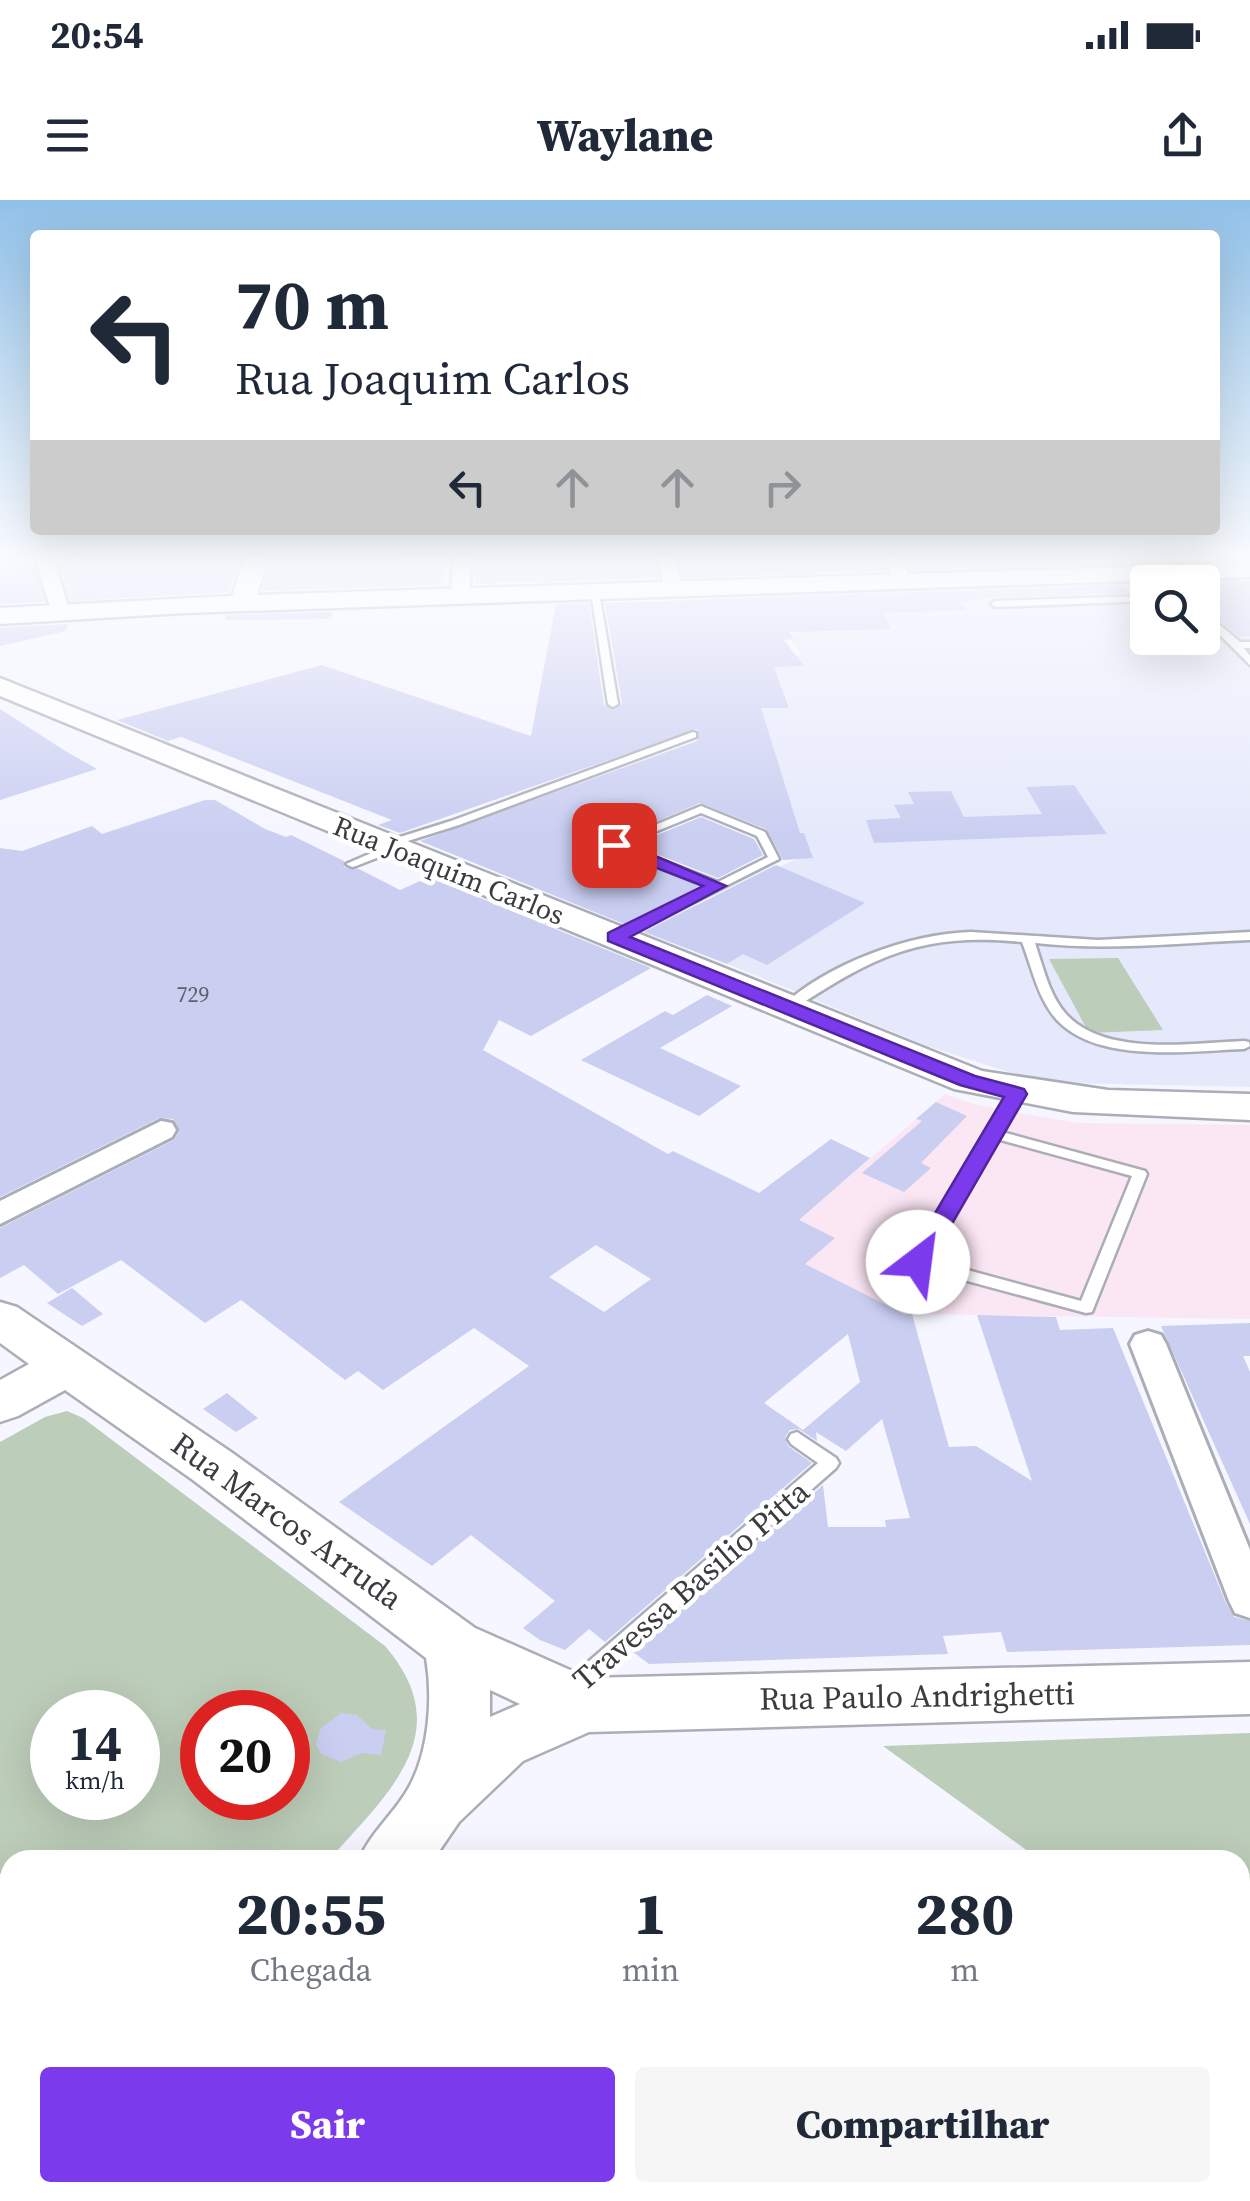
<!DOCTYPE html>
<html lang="pt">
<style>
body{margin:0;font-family:"Source Serif 4",serif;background:#f6f6f7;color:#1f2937;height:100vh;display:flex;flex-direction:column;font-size:38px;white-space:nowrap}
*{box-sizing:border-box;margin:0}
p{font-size:32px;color:#747a83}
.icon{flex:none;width:55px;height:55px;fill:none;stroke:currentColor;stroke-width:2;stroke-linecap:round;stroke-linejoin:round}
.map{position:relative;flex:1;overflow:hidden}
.side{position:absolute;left:0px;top:1650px;width:1250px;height:352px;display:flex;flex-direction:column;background:#fff;border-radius:30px 30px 0 0;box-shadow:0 10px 40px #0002}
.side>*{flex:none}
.guide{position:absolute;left:30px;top:30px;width:1190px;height:305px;border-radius:10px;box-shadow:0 10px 40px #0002;background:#fff;color:#1f2937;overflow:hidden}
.fabs{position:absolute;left:1130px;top:365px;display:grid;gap:20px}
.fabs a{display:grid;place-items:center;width:90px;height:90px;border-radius:10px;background:#fff;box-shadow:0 10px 40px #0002;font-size:50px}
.speed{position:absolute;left:30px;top:1490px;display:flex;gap:20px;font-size:50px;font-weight:700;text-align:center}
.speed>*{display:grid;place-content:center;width:130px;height:130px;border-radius:50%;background:#fff;box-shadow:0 10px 40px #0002;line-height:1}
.speed small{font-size:25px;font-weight:400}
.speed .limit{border:15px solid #d22;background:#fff;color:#111}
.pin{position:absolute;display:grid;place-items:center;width:85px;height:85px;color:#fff;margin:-42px;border-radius:20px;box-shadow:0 5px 15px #0006}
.me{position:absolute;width:110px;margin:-55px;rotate:30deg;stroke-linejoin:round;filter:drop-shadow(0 0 8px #0008)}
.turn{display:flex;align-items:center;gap:35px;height:210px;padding:0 40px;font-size:45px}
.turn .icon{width:130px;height:130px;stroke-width:2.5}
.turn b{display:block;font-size:70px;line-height:85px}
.lanes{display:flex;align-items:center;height:95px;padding:0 40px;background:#0003;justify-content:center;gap:50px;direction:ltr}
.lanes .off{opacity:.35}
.eta{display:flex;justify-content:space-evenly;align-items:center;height:170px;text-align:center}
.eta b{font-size:60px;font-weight:800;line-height:70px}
.primary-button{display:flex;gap:20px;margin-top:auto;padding:20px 40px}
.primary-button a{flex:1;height:115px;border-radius:10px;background:#7c3aed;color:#fff;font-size:40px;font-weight:800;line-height:115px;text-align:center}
.primary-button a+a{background:#f6f6f7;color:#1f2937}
.status{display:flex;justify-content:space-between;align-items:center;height:70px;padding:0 50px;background:#fff;direction:ltr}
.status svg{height:28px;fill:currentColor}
header{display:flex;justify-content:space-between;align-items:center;height:130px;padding:0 40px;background:#fff;font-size:45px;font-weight:800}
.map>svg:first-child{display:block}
.built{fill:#e6e9fb;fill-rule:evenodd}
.industrial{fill:#fbe6f4}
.green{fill:#bccdb9;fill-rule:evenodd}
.building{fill:#cacef1;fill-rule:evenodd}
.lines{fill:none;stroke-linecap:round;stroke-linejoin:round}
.lane-casing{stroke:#abadb7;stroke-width:5}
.street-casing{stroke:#abadb7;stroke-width:6}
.secondary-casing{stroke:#abadb7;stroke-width:5}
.lane{fill:#fff;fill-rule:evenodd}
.street{fill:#fff;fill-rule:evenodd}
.secondary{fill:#fff;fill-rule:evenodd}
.route{fill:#7c3aed;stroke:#51269a;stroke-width:2.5}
.labels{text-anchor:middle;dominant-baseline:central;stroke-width:9;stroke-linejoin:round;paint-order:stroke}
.number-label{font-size:22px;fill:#5f606c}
.street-label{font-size:28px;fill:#3b3c40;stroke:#fff}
.near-street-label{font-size:32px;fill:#3b3c40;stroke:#fff}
</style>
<div class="status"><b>20:54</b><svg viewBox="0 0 49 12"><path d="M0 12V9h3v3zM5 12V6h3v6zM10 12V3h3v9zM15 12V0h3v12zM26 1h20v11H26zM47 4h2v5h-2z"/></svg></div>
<header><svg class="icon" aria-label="menu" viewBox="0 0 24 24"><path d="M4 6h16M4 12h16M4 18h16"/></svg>Waylane<svg class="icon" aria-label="share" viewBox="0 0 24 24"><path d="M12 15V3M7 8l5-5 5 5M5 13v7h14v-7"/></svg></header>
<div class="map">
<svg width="1250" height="2001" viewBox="0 0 1250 2001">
<rect width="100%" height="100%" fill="#f5f6ff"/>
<path class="built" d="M 1250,377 L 1250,887 L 1070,883 L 1015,874 L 927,846 L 643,729 L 799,658 L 733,458 L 802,455 L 760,394 ZM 1148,382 L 1202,382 L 1202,438 L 1148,438 Z"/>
<polygon class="industrial" points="945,894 976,905 1077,923 1250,925 1250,1119 843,1113 743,1068"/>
<g class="green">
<polygon points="1118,758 1163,830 1089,833 1049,759"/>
<path d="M 67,1211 L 83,1218 L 385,1446 C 460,1533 387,1594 329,1660 L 10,1660 L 10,1683 L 0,1673 L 0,1242 L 45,1217 ZM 52,1512 L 138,1512 L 138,1598 L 52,1598 ZM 202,1512 L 288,1512 L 288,1598 L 202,1598 Z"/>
<polygon points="1250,1533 1250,1812 1240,1805 1240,1660 1040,1660 883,1546"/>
</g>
<g class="building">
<polygon points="0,358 32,358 45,402 0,404"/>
<polygon points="57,358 240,358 229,392 70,401"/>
<polygon points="271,358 444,359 443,385 262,391"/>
<polygon points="475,358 654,358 658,378 475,384"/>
<polygon points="679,358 879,358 886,371 684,378"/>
<polygon points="904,358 1144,358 1146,362 911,370"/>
<polygon points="1250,381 1250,436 1240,437 1202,406 1202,382"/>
<polygon points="1123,385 1130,393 995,397 960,402 966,410 884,413 891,429 789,432 794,439 784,440 804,466 774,467 789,508 761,508 800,633 804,633 813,658 783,660 766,629 700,603 604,644 606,648 700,686 624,724 420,641 697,541 697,529 400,633 378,625 392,620 181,537 168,541 117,520 322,465 531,536 556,404 589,403 604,505 615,510 622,503 605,403"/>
<polygon points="333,412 331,419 225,420 226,415"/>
<polygon points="68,424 66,431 0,446 0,428"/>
<polygon points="0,509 67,552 97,569 0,600"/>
<polygon points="1074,585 1107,634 874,643 866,620 901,618 894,605 914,604 908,592 951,591 964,617 1042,614 1026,587"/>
<path d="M 205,600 L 215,600 L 265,629 L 286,637 L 291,635 L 344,661 L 344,667 L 359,669 L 400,690 L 429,677 L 651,768 L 531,836 L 499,820 L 483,850 L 668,954 L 673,951 L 759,993 L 831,939 L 870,958 L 799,1020 L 835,1038 L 805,1064 L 904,1114 L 912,1114 L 949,1247 L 976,1246 L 1032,1281 L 977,1115 L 1056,1117 L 1060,1130 L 1113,1128 L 1226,1403 L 1234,1417 L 1250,1421 L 1250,1445 L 1007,1452 L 1001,1432 L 943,1436 L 948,1454 L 649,1464 L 633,1452 L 823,1285 L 828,1327 L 886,1327 L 885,1320 L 910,1318 L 882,1219 L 846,1251 L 816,1232 L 817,1241 L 799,1229 L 790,1230 L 785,1237 L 788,1246 L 812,1263 L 605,1442 L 589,1429 L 565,1450 L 540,1440 L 523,1428 L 555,1401 L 471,1335 L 432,1366 L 339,1302 L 529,1166 L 474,1128 L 383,1190 L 358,1171 L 345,1180 L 241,1100 L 205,1123 L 121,1060 L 58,1094 L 24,1065 L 0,1078 L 0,1028 L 174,940 L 179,932 L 173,919 L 159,918 L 0,997 L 0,648 L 22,651 L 92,626 L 102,634 ZM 596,1045 L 651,1079 L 604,1112 L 549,1077 ZM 848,1134 L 860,1182 L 803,1230 L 764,1203 Z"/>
<polygon points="701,617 754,639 763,655 718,678 633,645"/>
<polygon points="776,665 865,703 767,765 743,754 727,764 644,732"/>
<polygon points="707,795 732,806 660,848 741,886 699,916 581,860 665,811 673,815"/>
<polygon points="936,902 967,916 921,963 931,968 904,992 862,973 922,921 916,919"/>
<polygon points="72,1088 103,1114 82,1126 47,1103"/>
<polygon points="1250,1123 1250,1156 1243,1156 1250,1172 1250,1324 1161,1126"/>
<polygon points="227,1193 258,1218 236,1232 203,1209"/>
<polygon points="341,1513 357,1515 372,1529 386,1530 381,1555 362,1553 341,1562 321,1554 316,1544 320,1529"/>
</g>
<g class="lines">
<g class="lane-casing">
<g id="lane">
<polygon points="595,390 599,392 618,504 613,507 608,504 591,392"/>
<polygon points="1148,396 1148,401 995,407 991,404 995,401"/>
<polygon points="1202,410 1240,442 1250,442 1250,448 1244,448 1250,456 1250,465 1202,417"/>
<polygon points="693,532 696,533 696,537 459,625 395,645 399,648 397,650 356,666 352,667 346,664 383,648 379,645 381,643 451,621"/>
<path d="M 701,606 L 765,632 L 779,659 L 619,740 L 611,740 L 611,734 L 709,686 L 607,645 ZM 701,613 L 757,636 L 768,657 L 718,682 L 623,645 Z"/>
<path d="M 971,732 L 1098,740 L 1250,732 L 1250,740 C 1178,743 1107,751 1035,743 C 1043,766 1049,795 1066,814 C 1105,857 1191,843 1244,841 L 1249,842 L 1250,846 L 1244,849 C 1189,851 1098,864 1057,820 C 1038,799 1032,768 1022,742 C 922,732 874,756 792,810 L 787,811 L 781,807 C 827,764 908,734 971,732 Z"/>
<path d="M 1017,890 L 1024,894 L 1002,932 L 1145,971 L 1147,974 L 1092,1112 L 1086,1113 L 912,1066 L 910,1062 L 1010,894 ZM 997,939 L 1132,976 L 1081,1101 L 927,1059 Z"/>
<polygon points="797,1232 836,1258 839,1263 836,1268 579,1494 572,1497 565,1494 562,1488 565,1482 818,1263 791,1244 788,1239 791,1234"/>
</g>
</g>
<g class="street-casing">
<g id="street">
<polygon points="35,358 53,358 69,410 66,414 54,414 51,410"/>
<polygon points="453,358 471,358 469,396 460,401 451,396"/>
<polygon points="657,358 675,358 683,390 680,394 668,394 665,390"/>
<polygon points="883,358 900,358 913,382 910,386 898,386"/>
<polygon points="1148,358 1166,358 1179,373 1164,377"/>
<polygon points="161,921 172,923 176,930 172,937 0,1024 0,1001"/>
<polygon points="1148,1131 1161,1135 1166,1144 1250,1350 1250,1418 1235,1413 1229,1401 1130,1144 1135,1135"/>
</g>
</g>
<g class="secondary-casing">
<g id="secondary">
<polygon points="244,358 268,358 257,395 1250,363 1250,377 184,413 0,424 0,408 232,396"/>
<polygon points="0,478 982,871 1108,890 1250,894 1250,920 1073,912 954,889 0,496"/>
<path d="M 0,1102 L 17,1107 L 231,1252 L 475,1428 L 588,1478 L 1250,1462 L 1250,1514 L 589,1532 L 523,1561 L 459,1622 L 433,1660 L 359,1660 C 371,1632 393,1615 408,1589 C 429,1553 433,1498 426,1458 L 193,1280 L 65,1190 L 18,1216 L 0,1222 L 0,1180 L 29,1164 L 0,1143 ZM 490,1490 L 520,1504 L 490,1517 Z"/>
<polygon points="0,1723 10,1727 10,1802 0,1798"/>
<polygon points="178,1992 260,1992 263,2001 182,2001"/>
</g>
</g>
<use href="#lane" class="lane"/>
<use href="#street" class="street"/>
<use href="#secondary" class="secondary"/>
</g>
<linearGradient id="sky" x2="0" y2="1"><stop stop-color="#91c1e8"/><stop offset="0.56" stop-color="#fafbff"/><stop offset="1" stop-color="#fafbff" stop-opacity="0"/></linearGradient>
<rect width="1250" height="638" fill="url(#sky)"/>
<polygon class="route" points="608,641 620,641 726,686 630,737 975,876 1024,889 1027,894 927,1067 918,1069 906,1062 1004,897 960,885 608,741 608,733 703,686 608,649"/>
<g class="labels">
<g class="number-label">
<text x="193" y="794">729</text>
</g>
<g class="street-label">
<text transform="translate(449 670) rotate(22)">Rua Joaquim Carlos</text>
</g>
<g class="near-street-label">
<text transform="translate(287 1321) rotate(36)">Rua Marcos Arruda</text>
<text transform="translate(691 1385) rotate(-41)">Travessa Basilio Pitta</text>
<text transform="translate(917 1496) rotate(-1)">Rua Paulo Andrighetti</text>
</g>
</g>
</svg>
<div class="fabs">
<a><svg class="icon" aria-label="search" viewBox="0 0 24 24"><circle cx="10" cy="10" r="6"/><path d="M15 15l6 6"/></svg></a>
</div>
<div class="speed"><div>14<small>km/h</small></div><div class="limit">20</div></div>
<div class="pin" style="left:614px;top:645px;background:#d93025"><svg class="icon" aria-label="arrive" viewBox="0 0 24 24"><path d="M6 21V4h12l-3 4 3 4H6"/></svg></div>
<svg class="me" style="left:918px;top:1062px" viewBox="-20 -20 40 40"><circle r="19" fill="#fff"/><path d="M0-13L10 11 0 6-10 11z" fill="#7c3aed"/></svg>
<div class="guide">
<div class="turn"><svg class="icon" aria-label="left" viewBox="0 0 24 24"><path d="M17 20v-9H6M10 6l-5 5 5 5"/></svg><div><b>70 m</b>Rua Joaquim Carlos</div></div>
<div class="lanes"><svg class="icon" aria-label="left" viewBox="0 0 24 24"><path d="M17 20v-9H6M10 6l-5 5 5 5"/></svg><svg class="icon off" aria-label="ahead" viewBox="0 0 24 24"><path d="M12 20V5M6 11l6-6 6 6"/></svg><svg class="icon off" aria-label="ahead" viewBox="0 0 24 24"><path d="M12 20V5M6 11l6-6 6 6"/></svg><svg class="icon off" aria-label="right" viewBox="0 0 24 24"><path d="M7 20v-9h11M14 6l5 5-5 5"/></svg></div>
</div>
<section class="side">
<div class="eta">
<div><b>20:55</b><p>Chegada</p></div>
<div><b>1</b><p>min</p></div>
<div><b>280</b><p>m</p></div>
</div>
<div class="primary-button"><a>Sair</a><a>Compartilhar</a></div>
</section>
</div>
